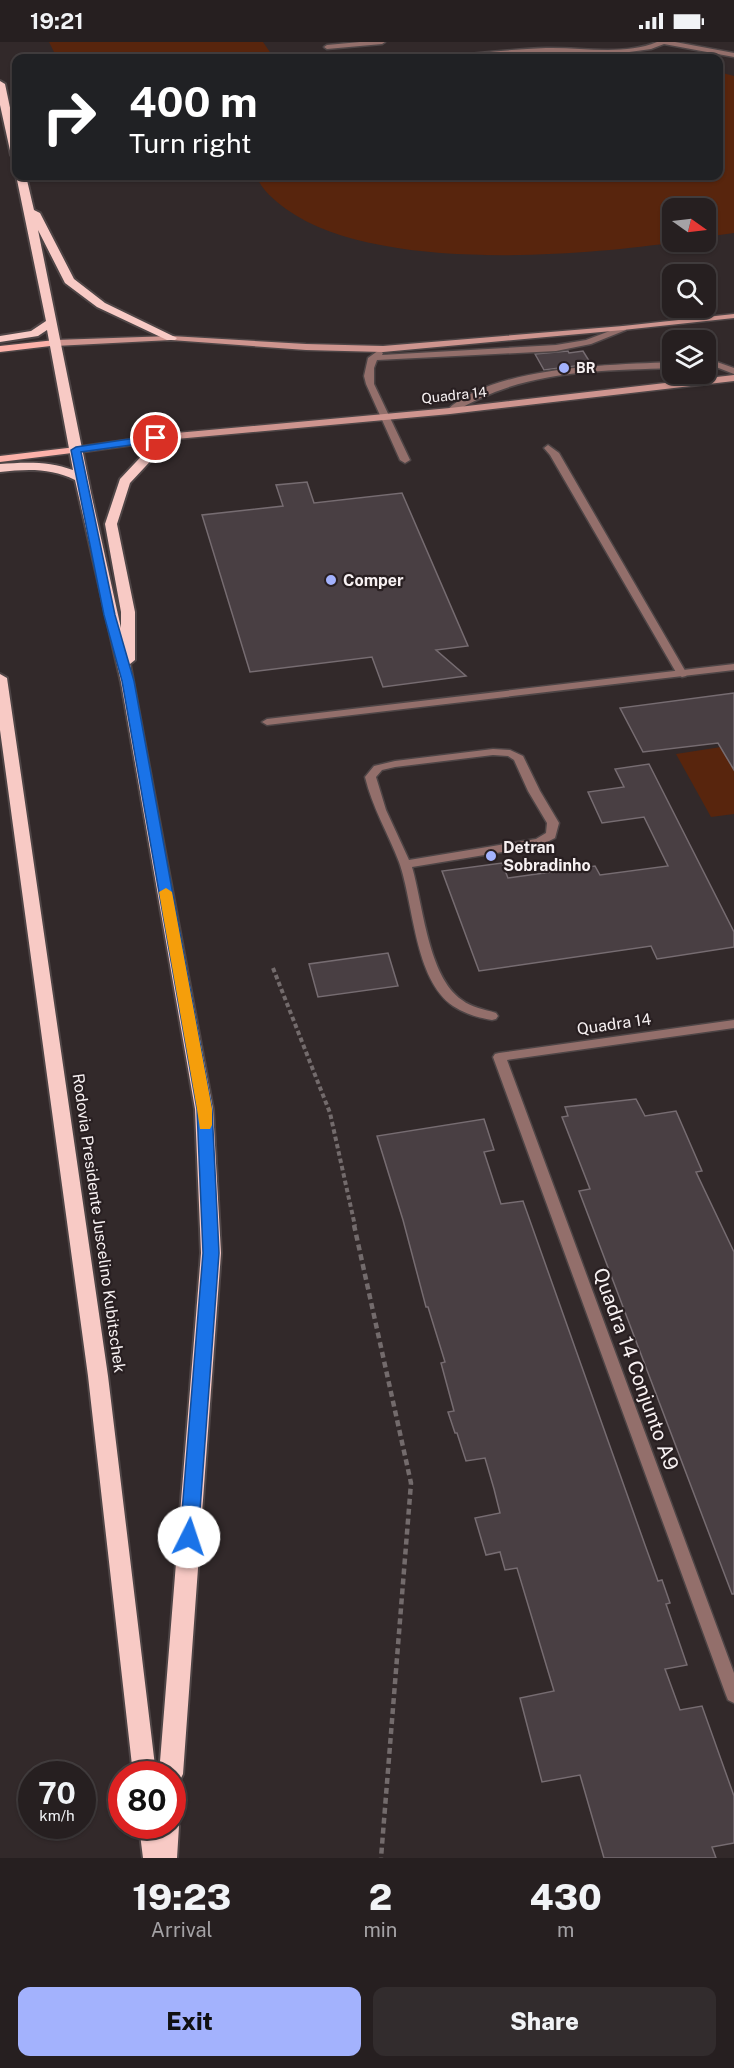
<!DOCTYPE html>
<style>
body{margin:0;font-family:"Public Sans",sans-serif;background:#322c2d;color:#f1f3f6;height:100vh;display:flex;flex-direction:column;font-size:22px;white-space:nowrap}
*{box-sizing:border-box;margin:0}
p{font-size:20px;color:#a4a2a5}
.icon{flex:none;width:33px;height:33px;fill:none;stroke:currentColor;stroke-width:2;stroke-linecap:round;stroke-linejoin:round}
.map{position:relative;height:1816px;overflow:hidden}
.drawer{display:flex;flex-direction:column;background:#261f20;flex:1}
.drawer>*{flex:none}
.hud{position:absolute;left:12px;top:12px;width:711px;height:126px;border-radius:12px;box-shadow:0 2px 4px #0004,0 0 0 2px #423d3e;background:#202124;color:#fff;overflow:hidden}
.needle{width:39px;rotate:104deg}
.tools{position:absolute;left:662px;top:156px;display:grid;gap:12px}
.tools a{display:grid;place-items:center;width:54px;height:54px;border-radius:12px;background:#261f20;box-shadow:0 2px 4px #0004,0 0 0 2px #423d3e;font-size:30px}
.speed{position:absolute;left:18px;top:1719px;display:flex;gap:12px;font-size:30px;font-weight:700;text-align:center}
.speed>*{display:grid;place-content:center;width:78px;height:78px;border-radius:50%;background:#261f20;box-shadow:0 2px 4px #0004,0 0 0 2px #423d3e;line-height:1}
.speed small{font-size:15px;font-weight:400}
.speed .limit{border:9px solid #d22;background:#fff;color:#111}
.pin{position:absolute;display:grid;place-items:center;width:51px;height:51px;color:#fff;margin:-26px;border:3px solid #fff;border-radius:50%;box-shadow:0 2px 6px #0007}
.me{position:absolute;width:66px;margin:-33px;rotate:4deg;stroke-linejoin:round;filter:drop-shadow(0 0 4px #0008)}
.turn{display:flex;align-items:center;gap:21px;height:126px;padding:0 18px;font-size:27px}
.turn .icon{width:78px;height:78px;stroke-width:2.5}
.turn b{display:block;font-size:42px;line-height:51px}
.eta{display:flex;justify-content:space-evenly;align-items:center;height:102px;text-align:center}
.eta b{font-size:36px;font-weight:800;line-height:42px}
.action{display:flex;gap:12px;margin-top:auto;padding:12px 18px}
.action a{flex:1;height:69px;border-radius:12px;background:#a3b2fd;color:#111;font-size:24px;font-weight:800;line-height:69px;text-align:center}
.action a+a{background:#322c2d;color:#f1f3f6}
.status{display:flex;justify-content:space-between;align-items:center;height:42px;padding:0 30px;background:#261f20;direction:ltr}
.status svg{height:16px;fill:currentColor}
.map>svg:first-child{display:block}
.green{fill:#58250d}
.building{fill:#493f43;stroke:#766c71;stroke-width:1.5}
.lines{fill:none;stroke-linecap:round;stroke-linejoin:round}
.service-casing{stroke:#4e4546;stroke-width:3}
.minor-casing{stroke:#4e4546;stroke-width:3}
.secondary-casing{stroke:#4e4546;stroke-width:3}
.primary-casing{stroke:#4e4546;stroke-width:3}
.trunk-casing{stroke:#4e4546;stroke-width:4}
.path-far1{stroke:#736b6c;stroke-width:4;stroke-dasharray:4.5 3;stroke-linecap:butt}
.path{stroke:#736b6c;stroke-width:4.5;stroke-dasharray:6 4;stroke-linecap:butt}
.service{fill:#936f6b;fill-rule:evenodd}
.minor{fill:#936f6b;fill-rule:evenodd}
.secondary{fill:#ce958f;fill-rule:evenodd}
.primary{fill:#fcb2aa;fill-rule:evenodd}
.trunk{fill:#f8cac5;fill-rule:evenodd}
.route{fill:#1a73e8;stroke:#114b97;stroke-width:1.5}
.slow{fill:#f59e0b}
.poi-dot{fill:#a3b2fd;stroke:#281f21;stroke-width:2}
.labels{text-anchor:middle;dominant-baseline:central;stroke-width:4.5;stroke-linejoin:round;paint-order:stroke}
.far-poi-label{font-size:14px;font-weight:bold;fill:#f7f1f2;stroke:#281f21;text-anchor:start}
.far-street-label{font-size:14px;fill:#f7f1f2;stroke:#281f21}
.poi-label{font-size:16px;font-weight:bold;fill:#f7f1f2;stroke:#281f21;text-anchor:start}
.street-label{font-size:16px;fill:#f7f1f2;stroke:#281f21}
.near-street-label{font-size:20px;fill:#f7f1f2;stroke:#281f21}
</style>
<div class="status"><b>19:21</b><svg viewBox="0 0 49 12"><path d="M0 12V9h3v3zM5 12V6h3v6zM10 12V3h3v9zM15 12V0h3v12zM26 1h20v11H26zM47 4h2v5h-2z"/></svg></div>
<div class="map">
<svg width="734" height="1816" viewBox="0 0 734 1816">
<rect width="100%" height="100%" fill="#32292a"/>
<g class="green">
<polygon points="49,0 263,0 274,16 57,16"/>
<path d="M 719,30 L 734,34 L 734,191 L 705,195 L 705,166 L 672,166 L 672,200 L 677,200 C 573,215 374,230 286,167 C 274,158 262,148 256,134 L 718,134 Z"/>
<polygon points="734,703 734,772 711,775 676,712"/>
</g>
<g class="building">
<polygon points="568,309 569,311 583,309 591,322 544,328 535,312"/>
<polygon points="307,440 314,461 402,451 468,604 436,608 466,634 383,645 372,615 250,630 202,473 283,464 276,443"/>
<polygon points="734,651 734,728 718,701 643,710 620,666"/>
<polygon points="649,722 734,890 734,905 657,917 651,904 479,929 442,829 502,821 508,836 595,824 600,833 668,824 644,775 602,781 588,750 624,745 615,727"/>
<polygon points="388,911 398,944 318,955 309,922"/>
<polygon points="636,1057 645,1074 676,1069 702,1129 696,1130 734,1210 734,1552 732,1552 579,1149 590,1147 562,1075 568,1074 565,1065"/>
<polygon points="484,1077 494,1108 484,1110 501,1162 523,1159 645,1503 658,1539 662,1538 670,1561 666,1562 687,1623 665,1627 680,1668 702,1664 734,1754 734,1801 712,1805 716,1816 604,1816 580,1733 542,1740 520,1656 554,1649 517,1526 505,1528 500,1510 486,1513 475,1476 500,1471 494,1447 485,1416 466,1419 457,1391 455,1391 448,1370 454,1369 441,1321 445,1320 428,1265 426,1265 403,1178 377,1094"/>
</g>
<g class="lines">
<g class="service-casing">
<g id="service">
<polygon points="360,0 385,0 382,2 327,7 324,5 327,3"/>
<path d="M 657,0 L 675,0 L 734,11 L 734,15 L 664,2 L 651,7 L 622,11 L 545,10 L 464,16 L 446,16 L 449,14 C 481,11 514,7 546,6 C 582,5 623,14 657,0 Z"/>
<polygon points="623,284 626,284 626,288 591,302 556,309 377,318 374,326 374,342 410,418 405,421 400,418 366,342 364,334 368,316 379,308 383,311 382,313 556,303 586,298"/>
<polygon points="705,319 717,320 734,326 734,332 716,325 705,325"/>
<path d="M 672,320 L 672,326 C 594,329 522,328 453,371 L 446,369 C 493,324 609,323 672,320 Z"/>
<polygon points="548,403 559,411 687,632 686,634 682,635 677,632 550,413 544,406"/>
<path d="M 493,707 L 510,708 L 523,714 L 540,749 L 559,781 L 555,796 L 539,804 L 412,825 C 423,862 428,935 462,958 C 472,966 484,967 496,971 L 498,974 L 496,977 L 492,978 C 479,976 465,972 453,964 C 414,937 414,862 399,820 C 388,791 372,765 365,735 L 374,724 L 395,719 ZM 493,713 L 508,714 L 514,718 L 528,749 L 547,781 L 546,791 L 536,797 L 409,818 L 386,768 L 376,735 L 382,728 L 395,725 Z"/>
</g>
</g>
<g class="minor-casing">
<g id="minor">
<polygon points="734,622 734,628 267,683 262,680 267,677"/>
<polygon points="734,978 734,986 507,1018 734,1631 734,1661 728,1658 726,1653 493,1015 495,1012 499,1011"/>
</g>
</g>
<g class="secondary-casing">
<g id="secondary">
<polygon points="734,272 734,276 623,288 383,310 306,308 171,298 55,304 51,301 55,298 171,294 306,302 383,304 623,284"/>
<polygon points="734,333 734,339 450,372 176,397 76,411 72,408 76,405 176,391 450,366"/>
</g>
</g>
<g class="primary-casing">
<g id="primary">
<polygon points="55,298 60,301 59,303 0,310 0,304"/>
<polygon points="76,405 80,406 80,410 0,420 0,414"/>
</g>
</g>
<g class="trunk-casing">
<g id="trunk">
<polygon points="0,39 5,42 16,94 16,116 11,113 0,63"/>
<path d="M 16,133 L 26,134 L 34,168 L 40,171 L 74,237 L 105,261 L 177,296 L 175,298 L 167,298 L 97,265 L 65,241 L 38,188 L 91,451 L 121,586 L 121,570 L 105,482 L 120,437 L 150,405 L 176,390 L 182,394 L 158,411 L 130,441 L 117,482 L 135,570 L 135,618 L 130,622 L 213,1067 L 221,1211 L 183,1732 L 179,1740 L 172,1742 L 172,1732 L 159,1732 L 201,1211 L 195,1067 L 121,640 L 75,438 C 51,426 27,427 0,430 L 0,422 C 25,420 49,419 73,428 L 47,288 L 38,294 L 0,300 L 0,294 L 31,289 L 46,279 Z"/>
<polygon points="0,632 7,636 108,1334 156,1732 133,1732 88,1334 0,688"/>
<polygon points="172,1775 179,1784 177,1816 143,1816 139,1784 172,1784"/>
</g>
</g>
<polyline class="path-far1" points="273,926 330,1071 355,1184"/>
<polyline class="path" points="354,1183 411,1441 381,1816"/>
<use href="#service" class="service"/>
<use href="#minor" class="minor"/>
<use href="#secondary" class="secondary"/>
<use href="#primary" class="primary"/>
<use href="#trunk" class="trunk"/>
</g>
<polygon class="route" points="156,393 160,394 160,399 81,410 115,573 134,639 212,1067 219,1211 198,1495 195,1501 189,1503 183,1501 180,1495 203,1211 197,1067 122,639 104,573 71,408 76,405"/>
<polygon class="slow" points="166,846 172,850 212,1067 212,1083 210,1087 200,1087 197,1067 159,850"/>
<g class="poi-dot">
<circle cx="564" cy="326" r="6"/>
<circle cx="331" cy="538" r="6"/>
<circle cx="491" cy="814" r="6"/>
</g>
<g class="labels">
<g class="far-poi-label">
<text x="576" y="326">BR</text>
</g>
<g class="far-street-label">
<text transform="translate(454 353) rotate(-6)">Quadra 14</text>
</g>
<g class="poi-label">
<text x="343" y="538">Comper</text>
<text x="503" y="805">Detran<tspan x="503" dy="18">Sobradinho</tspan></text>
</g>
<g class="street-label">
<text transform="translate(614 982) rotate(-8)">Quadra 14</text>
<text transform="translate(99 1181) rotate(82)">Rodovia Presidente Juscelino Kubitschek</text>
</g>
<g class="near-street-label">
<text transform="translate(636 1327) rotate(70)">Quadra 14 Conjunto A9</text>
</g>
</g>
</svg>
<div class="tools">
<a><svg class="needle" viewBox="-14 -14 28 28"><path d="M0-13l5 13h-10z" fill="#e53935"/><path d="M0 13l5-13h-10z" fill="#a4a2a5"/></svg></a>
<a><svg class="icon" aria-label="search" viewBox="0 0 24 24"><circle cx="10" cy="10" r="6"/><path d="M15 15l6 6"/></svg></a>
<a><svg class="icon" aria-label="layers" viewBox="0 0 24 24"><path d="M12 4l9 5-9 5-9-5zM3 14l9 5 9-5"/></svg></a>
</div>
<div class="speed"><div>70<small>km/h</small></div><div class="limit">80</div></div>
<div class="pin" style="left:156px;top:396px;background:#d93025"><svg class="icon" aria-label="arrive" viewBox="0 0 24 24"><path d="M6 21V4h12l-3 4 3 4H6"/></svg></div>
<svg class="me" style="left:189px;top:1495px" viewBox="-20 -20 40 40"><circle r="19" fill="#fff"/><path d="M0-13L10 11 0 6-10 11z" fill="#1a73e8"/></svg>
<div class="hud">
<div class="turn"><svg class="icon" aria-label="right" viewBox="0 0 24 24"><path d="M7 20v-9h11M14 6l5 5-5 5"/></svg><div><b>400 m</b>Turn right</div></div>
</div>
</div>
<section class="drawer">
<div class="eta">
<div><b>19:23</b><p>Arrival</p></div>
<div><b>2</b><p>min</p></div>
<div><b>430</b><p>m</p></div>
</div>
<div class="action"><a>Exit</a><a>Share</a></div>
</section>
